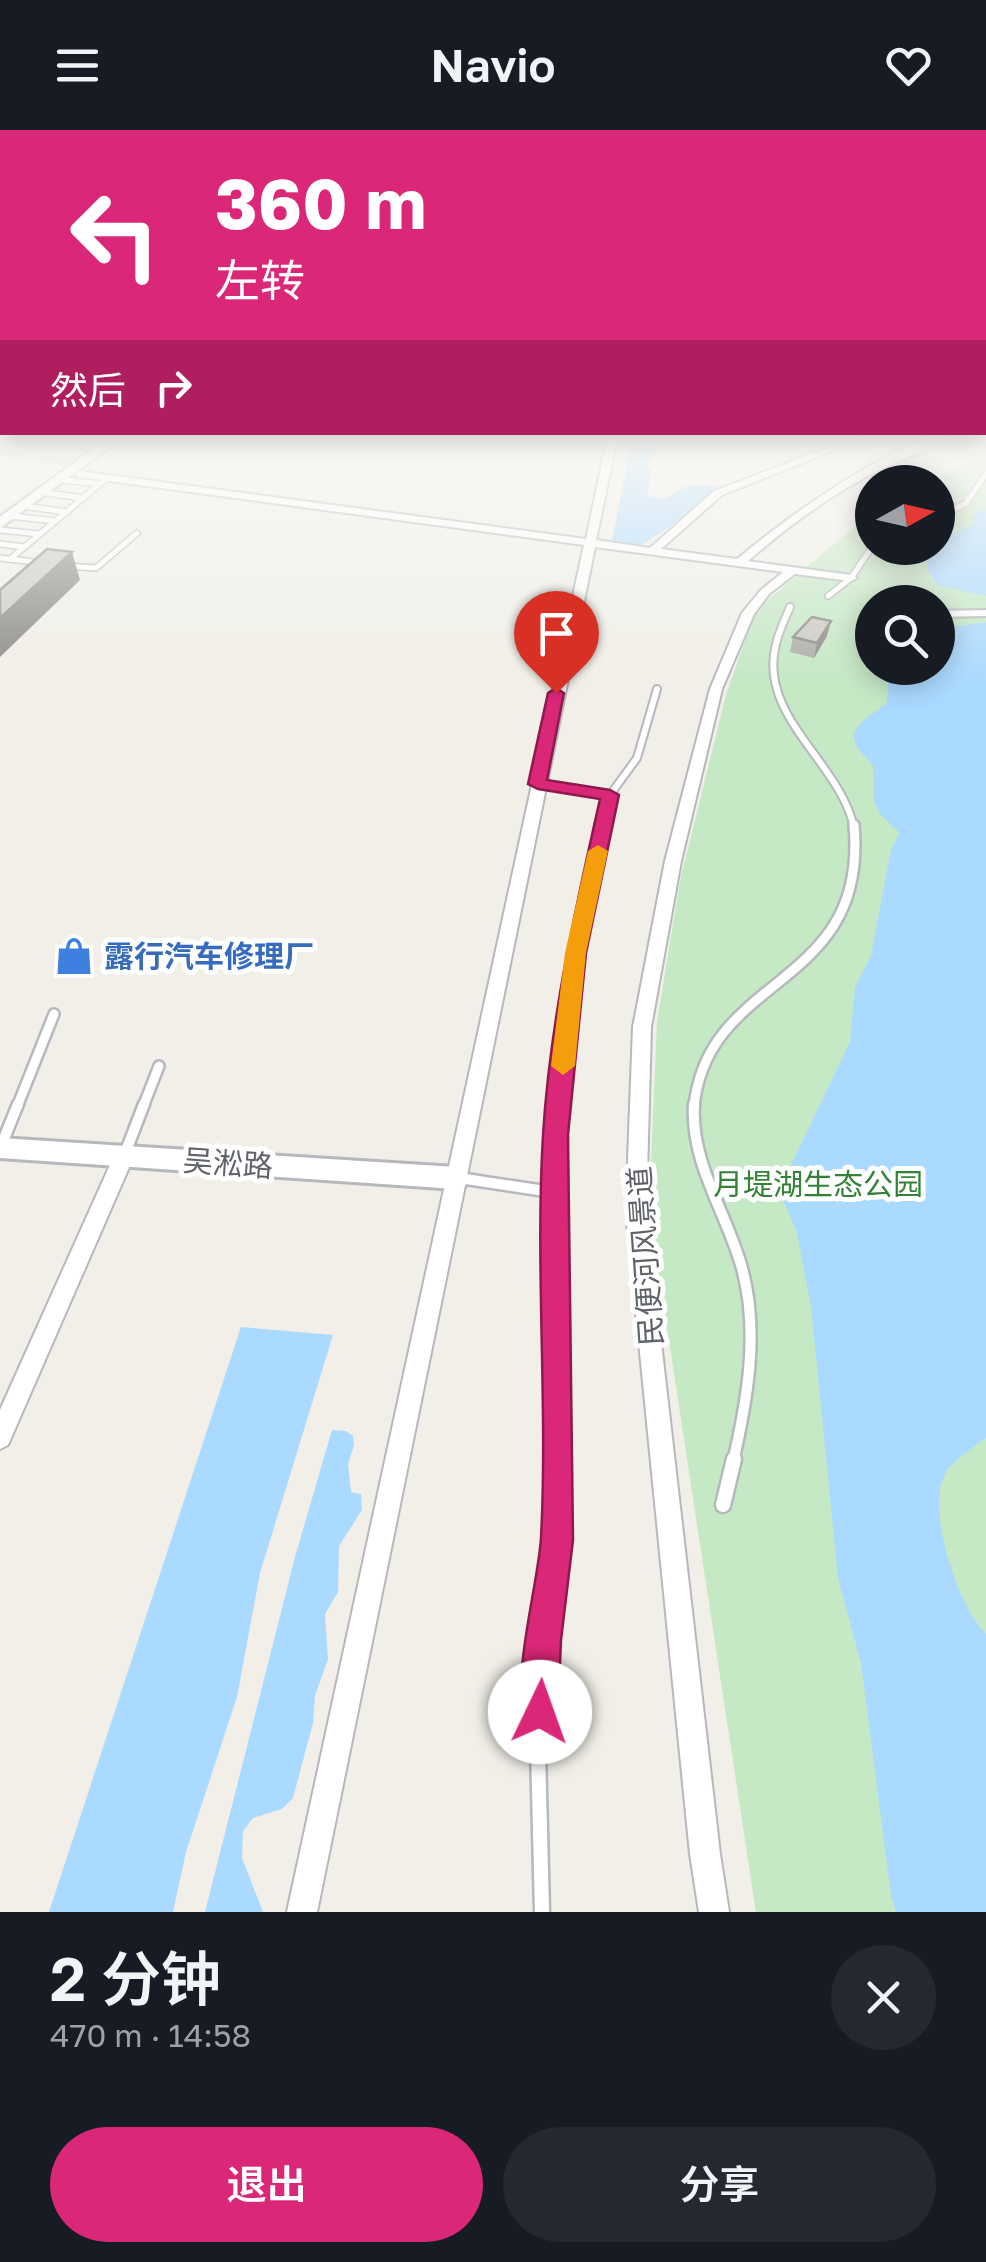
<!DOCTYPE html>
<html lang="zh">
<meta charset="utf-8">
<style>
body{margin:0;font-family:"Golos Text","Noto Sans SC",sans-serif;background:#242831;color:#f1f3f6;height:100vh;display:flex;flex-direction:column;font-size:38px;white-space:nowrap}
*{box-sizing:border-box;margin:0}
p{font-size:32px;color:#9ea1a6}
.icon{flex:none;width:55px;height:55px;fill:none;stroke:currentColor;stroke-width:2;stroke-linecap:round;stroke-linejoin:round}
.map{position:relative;height:1782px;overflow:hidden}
.sheet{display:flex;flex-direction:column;background:#171b24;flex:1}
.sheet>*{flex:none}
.guide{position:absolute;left:0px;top:0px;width:988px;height:305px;box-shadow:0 5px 25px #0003;background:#db2777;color:#fff;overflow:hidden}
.needle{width:65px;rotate:82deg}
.fabs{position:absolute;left:855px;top:335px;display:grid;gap:20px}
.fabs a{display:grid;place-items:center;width:100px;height:100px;border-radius:50%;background:#171b24;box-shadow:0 5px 25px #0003;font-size:50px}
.pin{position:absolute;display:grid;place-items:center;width:85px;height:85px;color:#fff;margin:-102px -42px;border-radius:50% 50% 50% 0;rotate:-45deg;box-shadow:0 0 10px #0007}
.pin .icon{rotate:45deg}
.me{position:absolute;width:110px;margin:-55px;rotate:3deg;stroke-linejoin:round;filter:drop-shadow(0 0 8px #0008)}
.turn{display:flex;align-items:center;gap:35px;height:210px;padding:0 50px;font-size:45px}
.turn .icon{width:130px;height:130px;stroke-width:2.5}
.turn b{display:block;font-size:70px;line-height:85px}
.then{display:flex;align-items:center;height:95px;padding:0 50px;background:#0003;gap:20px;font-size:38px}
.round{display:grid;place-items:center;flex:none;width:105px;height:105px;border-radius:52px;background:#242831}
.summary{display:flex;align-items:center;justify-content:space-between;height:170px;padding:0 50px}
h1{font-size:60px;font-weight:600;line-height:75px}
.action{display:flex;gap:20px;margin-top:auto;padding:20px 50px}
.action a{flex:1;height:115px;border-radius:60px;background:#db2777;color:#fff;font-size:40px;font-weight:600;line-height:115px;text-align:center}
.action a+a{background:#242831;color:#f1f3f6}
header{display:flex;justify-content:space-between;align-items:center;height:130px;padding:0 50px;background:#171b24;font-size:45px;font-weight:600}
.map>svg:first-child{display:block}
.green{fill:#c5e8c5;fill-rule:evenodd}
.water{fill:#aadaff}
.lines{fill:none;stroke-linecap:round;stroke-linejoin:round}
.service-far4-casing{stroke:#b5b8bc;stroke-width:8}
.service-far3-casing{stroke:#b5b8bc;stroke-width:10}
.service-far2-casing{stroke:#b5b8bc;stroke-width:14}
.service-far1-casing{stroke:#b5b8bc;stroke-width:15}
.service-casing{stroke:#b5b8bc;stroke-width:19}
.minor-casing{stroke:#b5b8bc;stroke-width:4}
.tertiary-casing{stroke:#b5b8bc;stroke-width:6}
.secondary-casing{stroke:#b6babf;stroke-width:5}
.service-far4{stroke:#fff;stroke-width:5}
.service-far3{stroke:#fff;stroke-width:6}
.service-far2{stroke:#fff;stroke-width:9}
.service-far1{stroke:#fff;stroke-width:10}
.service{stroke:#fff;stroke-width:14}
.minor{fill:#fff;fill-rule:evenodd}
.tertiary{fill:#fff;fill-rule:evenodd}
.secondary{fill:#fff;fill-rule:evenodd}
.wall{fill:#afaea9}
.shaded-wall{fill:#8f8d8a}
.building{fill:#cccac5;stroke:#8f8d8a;stroke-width:2.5}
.route{fill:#db2777;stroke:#8e194d;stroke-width:2.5}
.slow{fill:#f59e0b}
.labels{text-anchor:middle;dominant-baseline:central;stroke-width:10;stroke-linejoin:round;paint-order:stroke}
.shop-label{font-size:30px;font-weight:bold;fill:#366cbe;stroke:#fff;text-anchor:start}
.street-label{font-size:30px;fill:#5f6368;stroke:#fff}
.park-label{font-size:30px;fill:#348238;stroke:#fff}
</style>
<header><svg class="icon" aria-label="menu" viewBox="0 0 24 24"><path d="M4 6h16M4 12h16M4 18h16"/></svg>Navio<svg class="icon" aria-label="heart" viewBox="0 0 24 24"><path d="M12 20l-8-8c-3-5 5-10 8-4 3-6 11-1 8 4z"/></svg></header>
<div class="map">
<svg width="986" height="1782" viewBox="0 0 986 1782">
<rect width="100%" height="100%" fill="#f1efe8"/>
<g class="green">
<polygon points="0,305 110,305 65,336 0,325"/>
<path d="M 986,325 L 986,1782 L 756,1782 L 649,1079 L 657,892 L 680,751 L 726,565 L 755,481 L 872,382 L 872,418 L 938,418 L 938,352 L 927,352 ZM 872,472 L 938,472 L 938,538 L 872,538 Z"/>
</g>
<g class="water">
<polygon points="633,305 656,305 655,323 646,336 652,338 647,366 663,370 689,355 718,355 675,393 641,415 612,411"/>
<polygon points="986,377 986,466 937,455 927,439 926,420 938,418 938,409 974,395 972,386"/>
<path d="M 986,492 L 986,1308 C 974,1317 952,1331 945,1344 C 925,1380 959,1478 986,1504 L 986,1782 L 896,1782 L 891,1765 L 861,1533 L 838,1448 L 811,1176 L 797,1103 L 779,1060 L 850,912 L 855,857 L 871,826 L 891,719 L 900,703 L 880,684 L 874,671 L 873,636 L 856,616 L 853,604 L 863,591 L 887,573 L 889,538 L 938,538 L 938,499 Z"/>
<polygon points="241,1197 333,1205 260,1443 237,1567 186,1722 173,1782 49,1782"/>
<polygon points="332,1300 346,1301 353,1306 354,1315 348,1334 351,1362 361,1364 362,1380 339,1416 338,1462 325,1484 328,1529 315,1566 313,1593 293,1668 282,1679 253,1688 243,1701 242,1728 263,1782 205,1782 295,1427"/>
</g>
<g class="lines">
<g class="service-far4-casing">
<g id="service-far4">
<polyline points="56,349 100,354"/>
<polyline points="40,362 83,368"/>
<polyline points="23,376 67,382"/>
<polyline points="10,386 55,391"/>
<polyline points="938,388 966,373 986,344"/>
<polyline points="0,400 39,404"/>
<polyline points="0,414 24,417"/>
<polyline points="0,428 42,433"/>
<polyline points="10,429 107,348"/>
<polyline points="67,436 96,438 137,403"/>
<polyline points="828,466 851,448 872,417"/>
</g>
</g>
<g class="service-far3-casing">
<g id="service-far3">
<path d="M 790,477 C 785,489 779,501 776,514 C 757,586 841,633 854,698"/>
<polyline points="938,484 986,483"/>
<polyline points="537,654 610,665"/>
<polyline points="603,698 610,665 637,628 657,559"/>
</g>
</g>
<g class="service-far2-casing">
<g id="service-far2">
<polyline points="17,977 54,884"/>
<polyline points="143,977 159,936"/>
<polyline points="558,977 576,823 603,695"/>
<path d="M 694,977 C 707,842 869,860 854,695"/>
</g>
</g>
<g class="service-far1-casing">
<g id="service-far1">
<path d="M 694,974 C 690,1035 729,1086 743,1142 C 759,1204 747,1271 733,1332"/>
<polyline points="1,1016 18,974"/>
<polyline points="124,1026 144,974"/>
<polyline points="459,1048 558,1063"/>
<polyline points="557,1332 555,1005 559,974"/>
</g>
</g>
<g class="service-casing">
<g id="service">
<polyline points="723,1375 734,1329"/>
<polyline points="542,1782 538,1619 543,1510 557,1410 557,1329"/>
</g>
</g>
<g class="minor-casing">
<g id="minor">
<path d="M 608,305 L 618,305 L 596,410 L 650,418 L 714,361 L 861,305 L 873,305 L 722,365 L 661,419 L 737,429 C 780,393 900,303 956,305 C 930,321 897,330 870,345 C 826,368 786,398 748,431 L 851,445 L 857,448 L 851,451 L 795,444 L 769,464 L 754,484 L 722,559 L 681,731 L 651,897 L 646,1082 L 720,1724 L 729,1782 L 699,1782 L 690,1724 L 626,1082 L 633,897 L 665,731 L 710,559 L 742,483 L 761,460 L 783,442 L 595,417 L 317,1782 L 287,1782 L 584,415 L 79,347 L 74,344 L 79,341 L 586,409 Z"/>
<polygon points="124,1018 131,1020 134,1026 8,1315 0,1319 0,1280 114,1026 117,1020"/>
</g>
</g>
<g class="tertiary-casing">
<polygon id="tertiary" points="0,1008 456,1037 465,1040 469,1048 465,1056 456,1059 0,1028"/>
</g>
<g class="secondary-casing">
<polygon id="secondary" points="112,305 126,305 0,398 0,387"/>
</g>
<use href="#service-far4" class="service-far4"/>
<use href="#service-far3" class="service-far3"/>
<use href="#service-far2" class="service-far2"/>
<use href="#service-far1" class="service-far1"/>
<use href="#service" class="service"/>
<use href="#minor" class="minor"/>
<use href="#tertiary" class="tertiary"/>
<use href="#secondary" class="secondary"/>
</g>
<polygon class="wall" points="827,506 814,528 790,522 793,507"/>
<g class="shaded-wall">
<polygon points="72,422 80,450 0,527 0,488"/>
<polygon points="831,491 827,506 814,528 817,513"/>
</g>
<g class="building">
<polygon points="47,419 72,422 0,488 0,460"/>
<polygon points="812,487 831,491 817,513 793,507"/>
</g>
<linearGradient id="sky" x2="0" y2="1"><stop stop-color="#8fc3f1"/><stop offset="0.55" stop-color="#f9f8f5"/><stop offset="1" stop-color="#f9f8f5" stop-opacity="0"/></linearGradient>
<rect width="986" height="554" fill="url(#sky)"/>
<path class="route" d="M 556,558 L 564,563 L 547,650 L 610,660 L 619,665 L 586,823 L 568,1005 L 573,1410 L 561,1510 L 558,1582 L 552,1595 L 540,1600 L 527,1595 C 509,1552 538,1457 541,1408 C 548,1274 535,1139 543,1005 C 550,892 575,780 600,669 L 538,659 L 528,654 L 548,563 Z"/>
<polygon class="slow" points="598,715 608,721 586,823 575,936 563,945 551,936 565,823 588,721"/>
<defs>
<g id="shop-bare" transform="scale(3)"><path d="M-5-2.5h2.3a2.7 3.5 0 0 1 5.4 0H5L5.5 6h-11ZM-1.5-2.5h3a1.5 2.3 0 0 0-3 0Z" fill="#3f7fe0" stroke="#fff" stroke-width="2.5" paint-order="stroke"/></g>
</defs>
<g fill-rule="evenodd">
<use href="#shop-bare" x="74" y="826"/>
</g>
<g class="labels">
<g class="shop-label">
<text x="104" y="826">露行汽车修理厂</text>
</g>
<g class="street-label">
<text transform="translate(228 1033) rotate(4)">吴淞路</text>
<text transform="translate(645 1126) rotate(-94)">民便河风景道</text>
</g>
<g class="park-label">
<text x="818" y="1054">月堤湖生态公园</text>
</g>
</g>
</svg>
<div class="fabs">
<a><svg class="needle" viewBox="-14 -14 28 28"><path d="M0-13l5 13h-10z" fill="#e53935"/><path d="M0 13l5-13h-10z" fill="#9ea1a6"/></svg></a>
<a><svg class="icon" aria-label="search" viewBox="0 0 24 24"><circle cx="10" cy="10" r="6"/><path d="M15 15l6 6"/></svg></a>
</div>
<div class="pin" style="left:556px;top:563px;background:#d93025"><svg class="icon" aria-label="arrive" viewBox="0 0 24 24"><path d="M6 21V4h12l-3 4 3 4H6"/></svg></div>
<svg class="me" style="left:540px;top:1582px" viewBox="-20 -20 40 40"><circle r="19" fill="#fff"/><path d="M0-13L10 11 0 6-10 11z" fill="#db2777"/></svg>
<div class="guide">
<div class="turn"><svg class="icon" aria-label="left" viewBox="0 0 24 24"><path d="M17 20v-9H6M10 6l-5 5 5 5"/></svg><div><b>360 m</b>左转</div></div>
<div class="then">然后<svg class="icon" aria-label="right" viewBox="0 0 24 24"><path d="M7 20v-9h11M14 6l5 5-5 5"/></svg></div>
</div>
</div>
<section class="sheet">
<div class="summary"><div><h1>2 分钟</h1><p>470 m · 14:58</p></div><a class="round"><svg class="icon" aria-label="close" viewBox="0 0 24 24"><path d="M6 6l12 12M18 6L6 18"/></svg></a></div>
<div class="action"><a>退出</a><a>分享</a></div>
</section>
